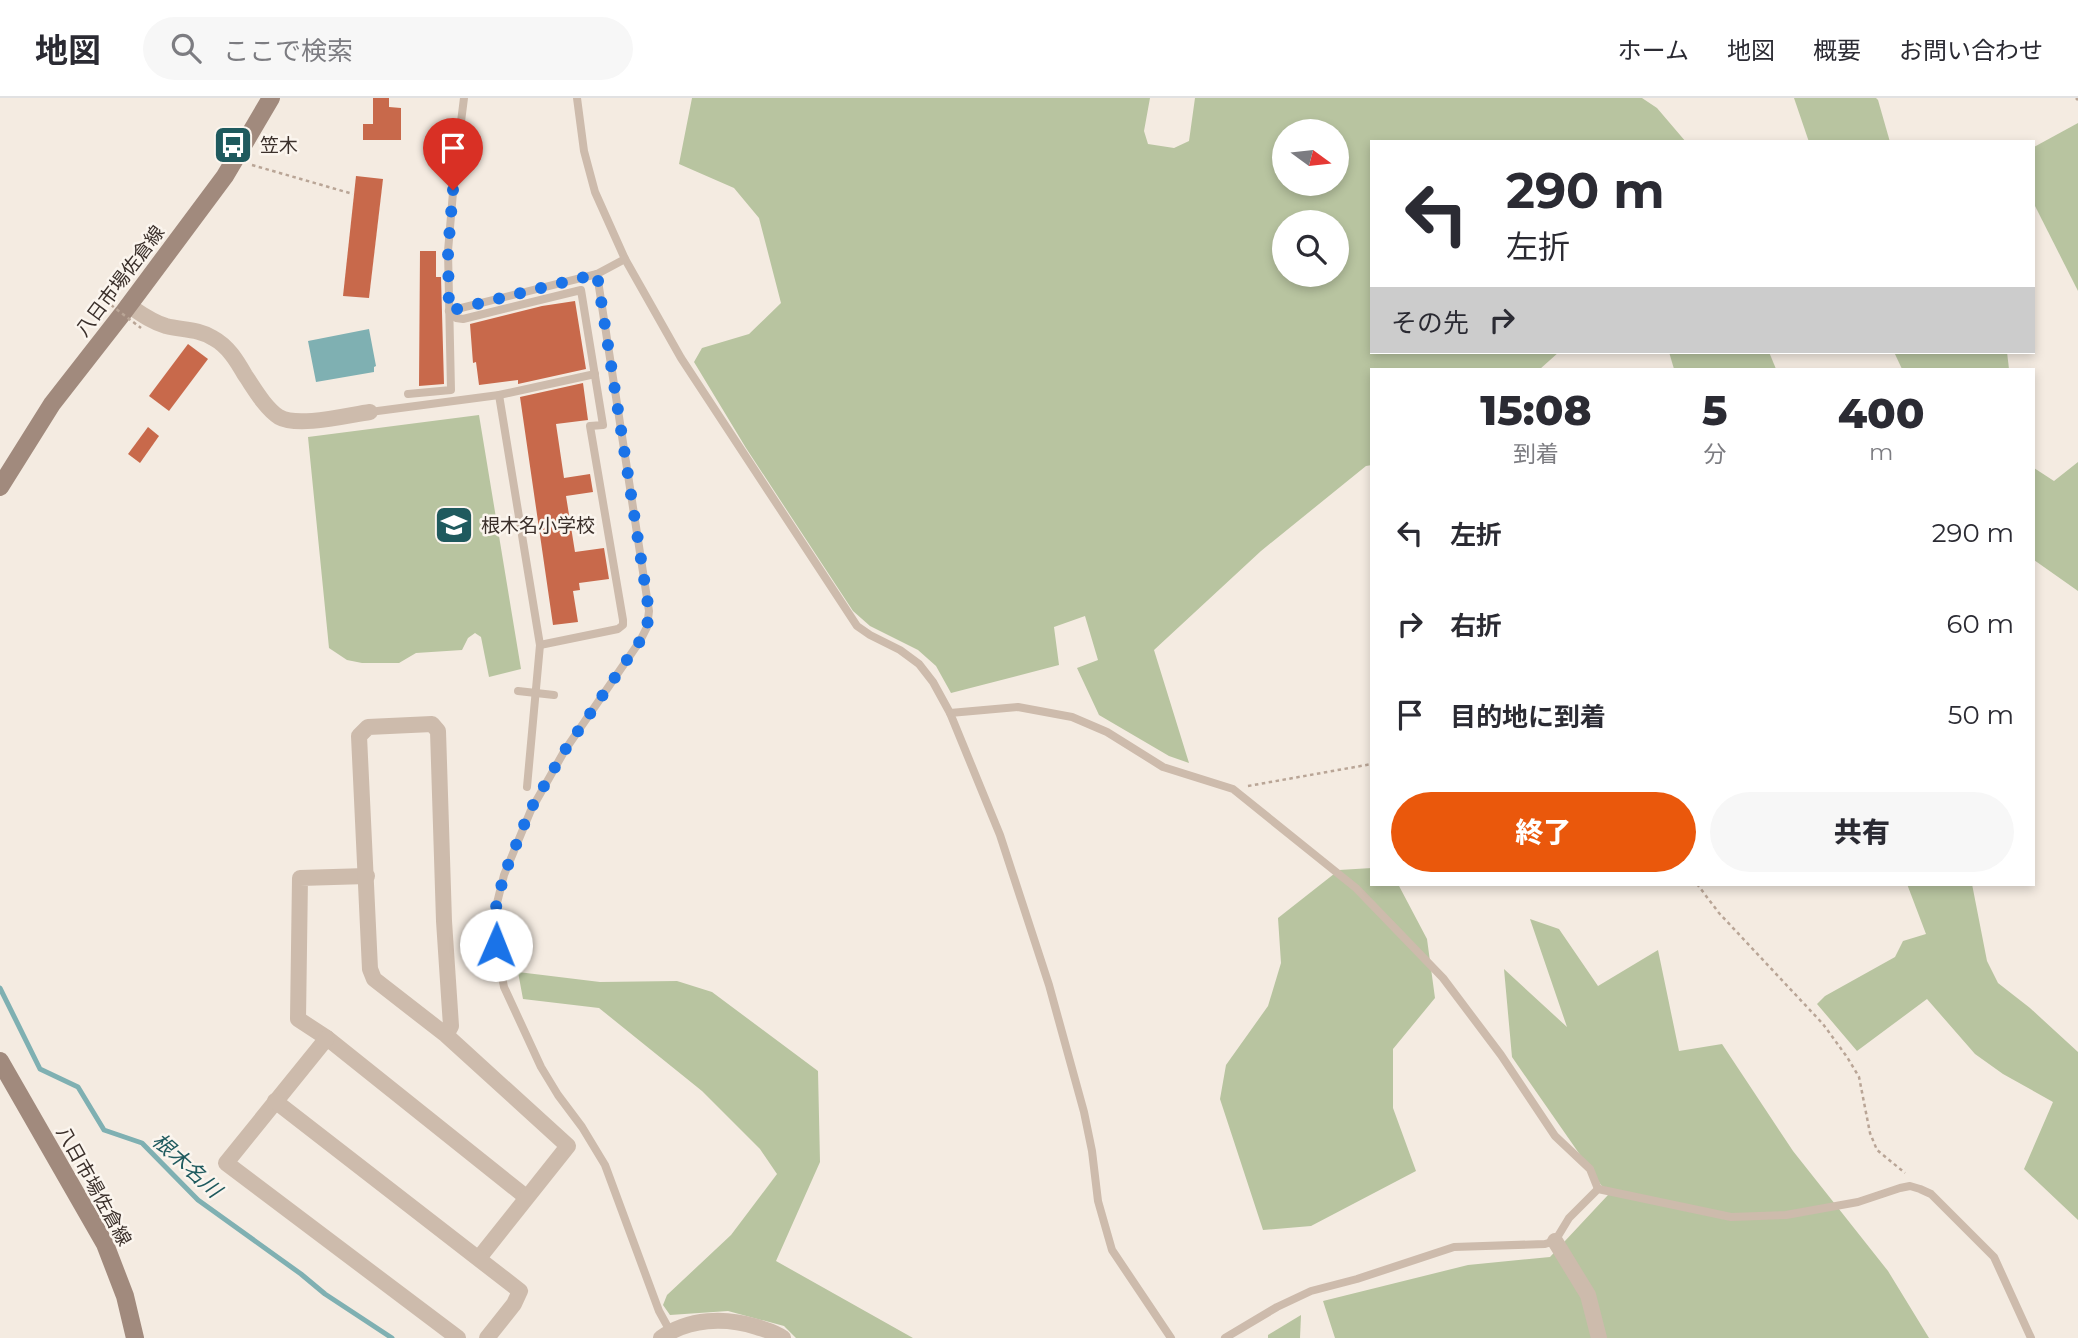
<!DOCTYPE html>
<html lang="ja">
<meta charset="utf-8">
<style>
body{margin:0;font-family:Montserrat,"Noto Sans JP",sans-serif;background:#f7f7f7;color:#2b2b33;height:100vh;display:flex;flex-direction:column;font-size:26px;white-space:nowrap}
*{box-sizing:border-box;margin:0}
p{font-size:23px;color:#7c7c81}
.icon{flex:none;width:38px;height:38px;fill:none;stroke:currentColor;stroke-width:2;stroke-linecap:round;stroke-linejoin:round}
.map{position:relative;flex:1;overflow:hidden}
.details{position:absolute;left:1370px;top:270px;width:665px;height:518px;display:flex;flex-direction:column;background:#fff;border-radius:0px;box-shadow:0 4px 10px #0003}
.details>*{flex:none}
.top-card{position:absolute;left:1370px;top:42px;width:665px;height:214px;border-radius:0px;box-shadow:0 4px 10px #0003;background:#fff;color:#2b2b33;overflow:hidden}
.needle{width:46px;rotate:105deg}
.fabs{position:absolute;left:1272px;top:21px;display:grid;gap:14px}
.fabs a{display:grid;place-items:center;width:77px;height:77px;border-radius:50%;background:#fff;box-shadow:0 4px 10px #0003;font-size:35px}
.pin{position:absolute;display:grid;place-items:center;width:60px;height:60px;color:#fff;margin:-72px -30px;border-radius:50% 50% 50% 0;rotate:-45deg;box-shadow:0 0 7px #0007}
.pin .icon{rotate:45deg}
.me{position:absolute;width:77px;margin:-38px;rotate:1deg;stroke-linejoin:round;filter:drop-shadow(0 0 5px #0008)}
.turn{display:flex;align-items:center;gap:24px;height:147px;padding:0 21px;font-size:32px}
.turn .icon{width:91px;height:91px;stroke-width:2.5}
.turn b{display:block;font-size:49px;line-height:60px}
.then{display:flex;align-items:center;height:66px;padding:0 21px;background:#0003;gap:14px;font-size:26px}
.eta{display:flex;justify-content:space-evenly;align-items:center;height:119px;text-align:center}
.eta b{font-size:42px;font-weight:800;line-height:49px}
.button{display:flex;gap:14px;margin-top:auto;padding:14px 21px}
.button a{flex:1;height:80px;border-radius:42px;background:#ea580c;color:#fff;font-size:28px;font-weight:800;line-height:80px;text-align:center}
.button a+a{background:#f7f7f7;color:#2b2b33}
ul{padding:0;list-style:none}
li{display:flex;align-items:center;gap:21px;height:91px;padding:0 21px}
li div{flex:1}
li b{display:block;font-size:26px}
li em{font-style:normal}
header{display:flex;align-items:center;gap:42px;box-sizing:border-box;height:98px;padding:0 35px;background:#fff;border-bottom:2px solid #e1e1e2}
header strong{font-size:33px}
nav{display:flex;gap:38px;margin-inline-start:auto;font-size:24px}
.search{width:490px;height:63px;background:#f7f7f7;display:flex;align-items:center;gap:18px;box-sizing:border-box;padding:0 24px;border-radius:38px;color:#7c7c81;font-size:26px}
.map>svg:first-child{display:block}
.green{fill:#b8c4a0;fill-rule:evenodd}
.water{fill:#7fb0b2}
.lines{fill:none;stroke-linecap:round;stroke-linejoin:round}
.stream{stroke:#7fb0b2;stroke-width:5}
.building{fill:#c8694b}
.path{stroke:#b9a596;stroke-width:2.5;stroke-dasharray:3.5 3.5;stroke-linecap:butt}
.lane{stroke:#cdbbac;stroke-width:8}
.street{stroke:#cdbbac;stroke-width:16}
.secondary{stroke:#a18a7d;stroke-width:18}
.path-bridge{stroke:#b9a596;stroke-width:2.5;stroke-dasharray:3.5 3.5;stroke-linecap:butt}
.route{stroke:#1a73e8;stroke-width:12;stroke-dasharray:0 21.6}
.labels{text-anchor:middle;dominant-baseline:central;stroke-width:5;stroke-linejoin:round;paint-order:stroke}
.poi-label{font-size:19px;fill:#3b302b;stroke:#fbf5ee;text-anchor:start}
.street-label{font-size:19px;fill:#3b302b;stroke:#fbf5ee}
.water-label{font-size:21px;font-style:italic;fill:#1f5a5e;stroke:#fbf5ee}
</style>
<header>
<strong>地図</strong>
<div class="search"><svg class="icon" aria-label="search" viewBox="0 0 24 24"><circle cx="10" cy="10" r="6"/><path d="M15 15l6 6"/></svg>ここで検索</div>
<nav><a>ホーム</a><a>地図</a><a>概要</a><a>お問い合わせ</a></nav>
</header>
<div class="map">
<svg width="2078" height="1240" viewBox="0 0 2078 1240">
<rect width="100%" height="100%" fill="#f4ebe1"/>
<g class="green">
<path d="M 692,0 L 1150,0 L 1144,33 L 1148,46 L 1174,50 L 1189,43 L 1195,0 L 1642,0 L 1657,10 L 1686,44 L 1372,44 L 1372,254 L 1559,254 L 1540,271 L 1372,271 L 1372,367 L 1366,368 L 1261,453 L 1154,552 L 1189,665 L 1169,658 L 1099,617 L 1077,570 L 1098,562 L 1085,518 L 1054,529 L 1059,567 L 951,595 L 936,568 L 918,552 L 870,528 L 853,513 L 746,350 L 694,264 L 702,250 L 749,236 L 781,205 L 759,120 L 734,90 L 679,66 ZM 1284,33 L 1337,33 L 1337,86 L 1284,86 ZM 1337,124 L 1337,177 L 1284,177 L 1284,124 Z"/>
<polygon points="1794,0 1876,0 1878,2 1890,44 1809,44"/>
<polygon points="2078,25 2078,193 2034,106 2034,49"/>
<polygon points="1669,254 1769,254 1776,271 1674,271"/>
<polygon points="1894,254 2007,254 2009,271 1902,271"/>
<polygon points="479,317 521,571 489,579 481,539 475,535 468,540 462,552 416,555 399,565 362,565 347,562 329,550 308,339"/>
<polygon points="2078,364 2078,493 2034,462 2034,370 2054,383"/>
<polygon points="1372,770 1372,786 1398,786 1427,841 1435,900 1393,951 1393,1010 1416,1073 1311,1128 1263,1132 1220,1001 1226,967 1268,908 1281,865 1278,820 1339,772"/>
<polygon points="1907,786 1972,786 1987,863 1998,885 2030,910 2078,954 2078,1122 2024,1071 2053,1004 2003,976 1975,956 1927,901 1857,953 1817,906 1825,898 1895,859 1903,843 1926,836"/>
<polygon points="1530,821 1559,831 1598,888 1658,852 1679,953 1722,946 1793,1053 1888,1173 1929,1240 1335,1240 1323,1203 1468,1167 1550,1159 1608,1097 1512,959 1504,871 1567,929"/>
<polygon points="518,874 600,884 677,883 712,894 818,973 820,1064 776,1163 913,1240 796,1240 784,1228 728,1213 670,1217 663,1207 667,1197 731,1137 777,1076 760,1051 702,993 599,910 523,901"/>
<polygon points="1301,1217 1300,1240 1268,1240 1268,1237"/>
</g>
<polygon class="water" points="369,231 376,268 374,269 374,274 316,284 308,243"/>
<g class="lines">
<polyline class="stream" points="0,890 40,971 78,989 104,1032 142,1045 198,1102 301,1176 325,1196 392,1240"/>
</g>
<g class="building">
<polygon points="373,0 389,0 389,9 401,10 401,42 363,42 363,26 373,26"/>
<polygon points="356,78 383,81 369,200 343,198"/>
<polygon points="420,153 436,153 436,179 441,179 444,286 419,288"/>
<polygon points="575,203 586,271 518,286 518,282 479,287 476,264 473,265 470,226 542,208"/>
<polygon points="188,246 208,261 169,313 149,298"/>
<polygon points="583,285 588,322 556,326 564,380 590,376 593,394 566,398 575,454 604,450 609,481 579,485 580,492 573,493 578,524 553,527 520,299"/>
<polygon points="148,329 159,338 140,365 128,356"/>
</g>
<g class="lines">
<g class="path">
<polyline points="2076,0 2078,2"/>
<polyline points="252,67 353,96"/>
<polyline points="1248,688 1372,666"/>
<polyline points="1697,786 1719,815 1823,926 1847,959 1859,979 1870,1035 1877,1052 1905,1075"/>
</g>
<g class="lane">
<polyline points="577,0 584,53 595,94 625,161 681,260 857,528 870,537 900,552 919,566 933,584 950,615 1000,737 1049,887 1084,1014 1092,1053 1098,1103 1112,1152 1171,1240"/>
<polyline points="597,176 649,513 647,529 640,543 565,652 531,712 504,777 496,809 496,847 504,889 541,969 558,997 582,1029 605,1067 659,1213 670,1233"/>
<polyline points="449,213 456,220 463,221 581,192 603,327 590,328 623,522 623,527 618,531 540,547"/>
<polyline points="449,213 597,176 625,161"/>
<polyline points="408,296 451,292 448,153 455,71 464,0"/>
<polyline points="499,297 540,547 527,689"/>
<polyline points="370,314 499,297 595,276"/>
<polyline points="518,593 554,597"/>
<polyline points="950,615 1018,609 1072,619 1107,634 1163,669 1233,691 1356,790 1443,880 1501,957 1555,1038 1590,1071 1598,1091"/>
<polyline points="1225,1240 1277,1209 1311,1193 1357,1181 1454,1149 1545,1146 1555,1143 1569,1120 1598,1091 1731,1119 1786,1117 1858,1104 1900,1090 1910,1088 1920,1091 1931,1096 1994,1159 2031,1240"/>
</g>
<g class="street">
<path d="M 128,207 C 140,215 152,224 166,228 C 182,232 199,231 213,240 C 228,248 237,263 245,277 C 254,290 265,310 279,319 C 298,330 348,317 370,314"/>
<polyline points="367,778 300,780 298,921 327,940 526,1099"/>
<polyline points="446,937 451,928 444,823 438,633 432,626 368,629 359,638 370,871 374,881 446,937 568,1048 479,1160"/>
<polyline points="327,940 226,1065 458,1240"/>
<polyline points="275,1003 520,1193 514,1206 487,1240"/>
<polyline points="1555,1143 1588,1197 1599,1240"/>
<path d="M 661,1240 C 689,1220 725,1219 757,1229 C 766,1232 775,1234 783,1240"/>
</g>
<g class="secondary">
<polyline points="0,389 52,306 123,215 225,78 271,0"/>
<polyline points="0,963 105,1146 125,1198 135,1240"/>
</g>
<polyline class="path-bridge" points="111,207 141,230"/>
</g>
<g class="lines">
<polyline class="route" points="453,92 448,153 449,213 597,176 649,513 647,529 640,543 565,652 530,712 504,777 496,809 496,847"/>
</g>
<defs>
<g id="bus-square" transform="scale(2.0125)"><rect x="-9" y="-9" width="18" height="18" rx="4" fill="#1f5a5e" stroke="#fbf5ee"/><path d="M-5-6H5V4H4V6H2V4H-2V6H-4V4H-5ZM-3.5-4V0h7V-4ZM-3.5 1.2v1.5H-2V1.2ZM2 1.2v1.5H3.5V1.2Z" fill="#fff"/></g>
<g id="school-square" transform="scale(2.0125)"><rect x="-9" y="-9" width="18" height="18" rx="4" fill="#1f5a5e" stroke="#fbf5ee"/><path d="M0-5L7-2L0 1L-7-2ZM-4 1L0 2.5L4 1V4Q0 6-4 4Z" fill="#fff"/></g>
</defs>
<g fill-rule="evenodd">
<use href="#bus-square" x="233" y="47"/>
<use href="#school-square" x="454" y="427"/>
</g>
<g class="labels">
<g class="poi-label">
<text x="260" y="47">笠木</text>
<text x="481" y="427">根木名小学校</text>
</g>
<g class="street-label">
<text transform="translate(120 183) rotate(-53)">八日市場佐倉線</text>
<text transform="translate(94 1088) rotate(61)">八日市場佐倉線</text>
</g>
<g class="water-label">
<text transform="translate(187 1067) rotate(42)">根木名川</text>
</g>
</g>
</svg>
<div class="fabs">
<a><svg class="needle" viewBox="-14 -14 28 28"><path d="M0-13l5 13h-10z" fill="#e53935"/><path d="M0 13l5-13h-10z" fill="#7c7c81"/></svg></a>
<a><svg class="icon" aria-label="search" viewBox="0 0 24 24"><circle cx="10" cy="10" r="6"/><path d="M15 15l6 6"/></svg></a>
</div>
<div class="pin" style="left:453px;top:92px;background:#d93025"><svg class="icon" aria-label="arrive" viewBox="0 0 24 24"><path d="M6 21V4h12l-3 4 3 4H6"/></svg></div>
<svg class="me" style="left:496px;top:847px" viewBox="-20 -20 40 40"><circle r="19" fill="#fff"/><path d="M0-13L10 11 0 6-10 11z" fill="#1a73e8"/></svg>
<div class="top-card">
<div class="turn"><svg class="icon" aria-label="left" viewBox="0 0 24 24"><path d="M17 20v-9H6M10 6l-5 5 5 5"/></svg><div><b>290 m</b>左折</div></div>
<div class="then">その先<svg class="icon" aria-label="right" viewBox="0 0 24 24"><path d="M7 20v-9h11M14 6l5 5-5 5"/></svg></div>
</div>
<section class="details">
<div class="eta">
<div><b>15:08</b><p>到着</p></div>
<div><b>5</b><p>分</p></div>
<div><b>400</b><p>m</p></div>
</div>
<ul>
<li><svg class="icon" aria-label="left" viewBox="0 0 24 24"><path d="M17 20v-9H6M10 6l-5 5 5 5"/></svg><div><b>左折</b></div><em>290 m</em></li>
<li><svg class="icon" aria-label="right" viewBox="0 0 24 24"><path d="M7 20v-9h11M14 6l5 5-5 5"/></svg><div><b>右折</b></div><em>60 m</em></li>
<li><svg class="icon" aria-label="arrive" viewBox="0 0 24 24"><path d="M6 21V4h12l-3 4 3 4H6"/></svg><div><b>目的地に到着</b></div><em>50 m</em></li>
</ul>
<div class="button"><a>終了</a><a>共有</a></div>
</section>
</div>
